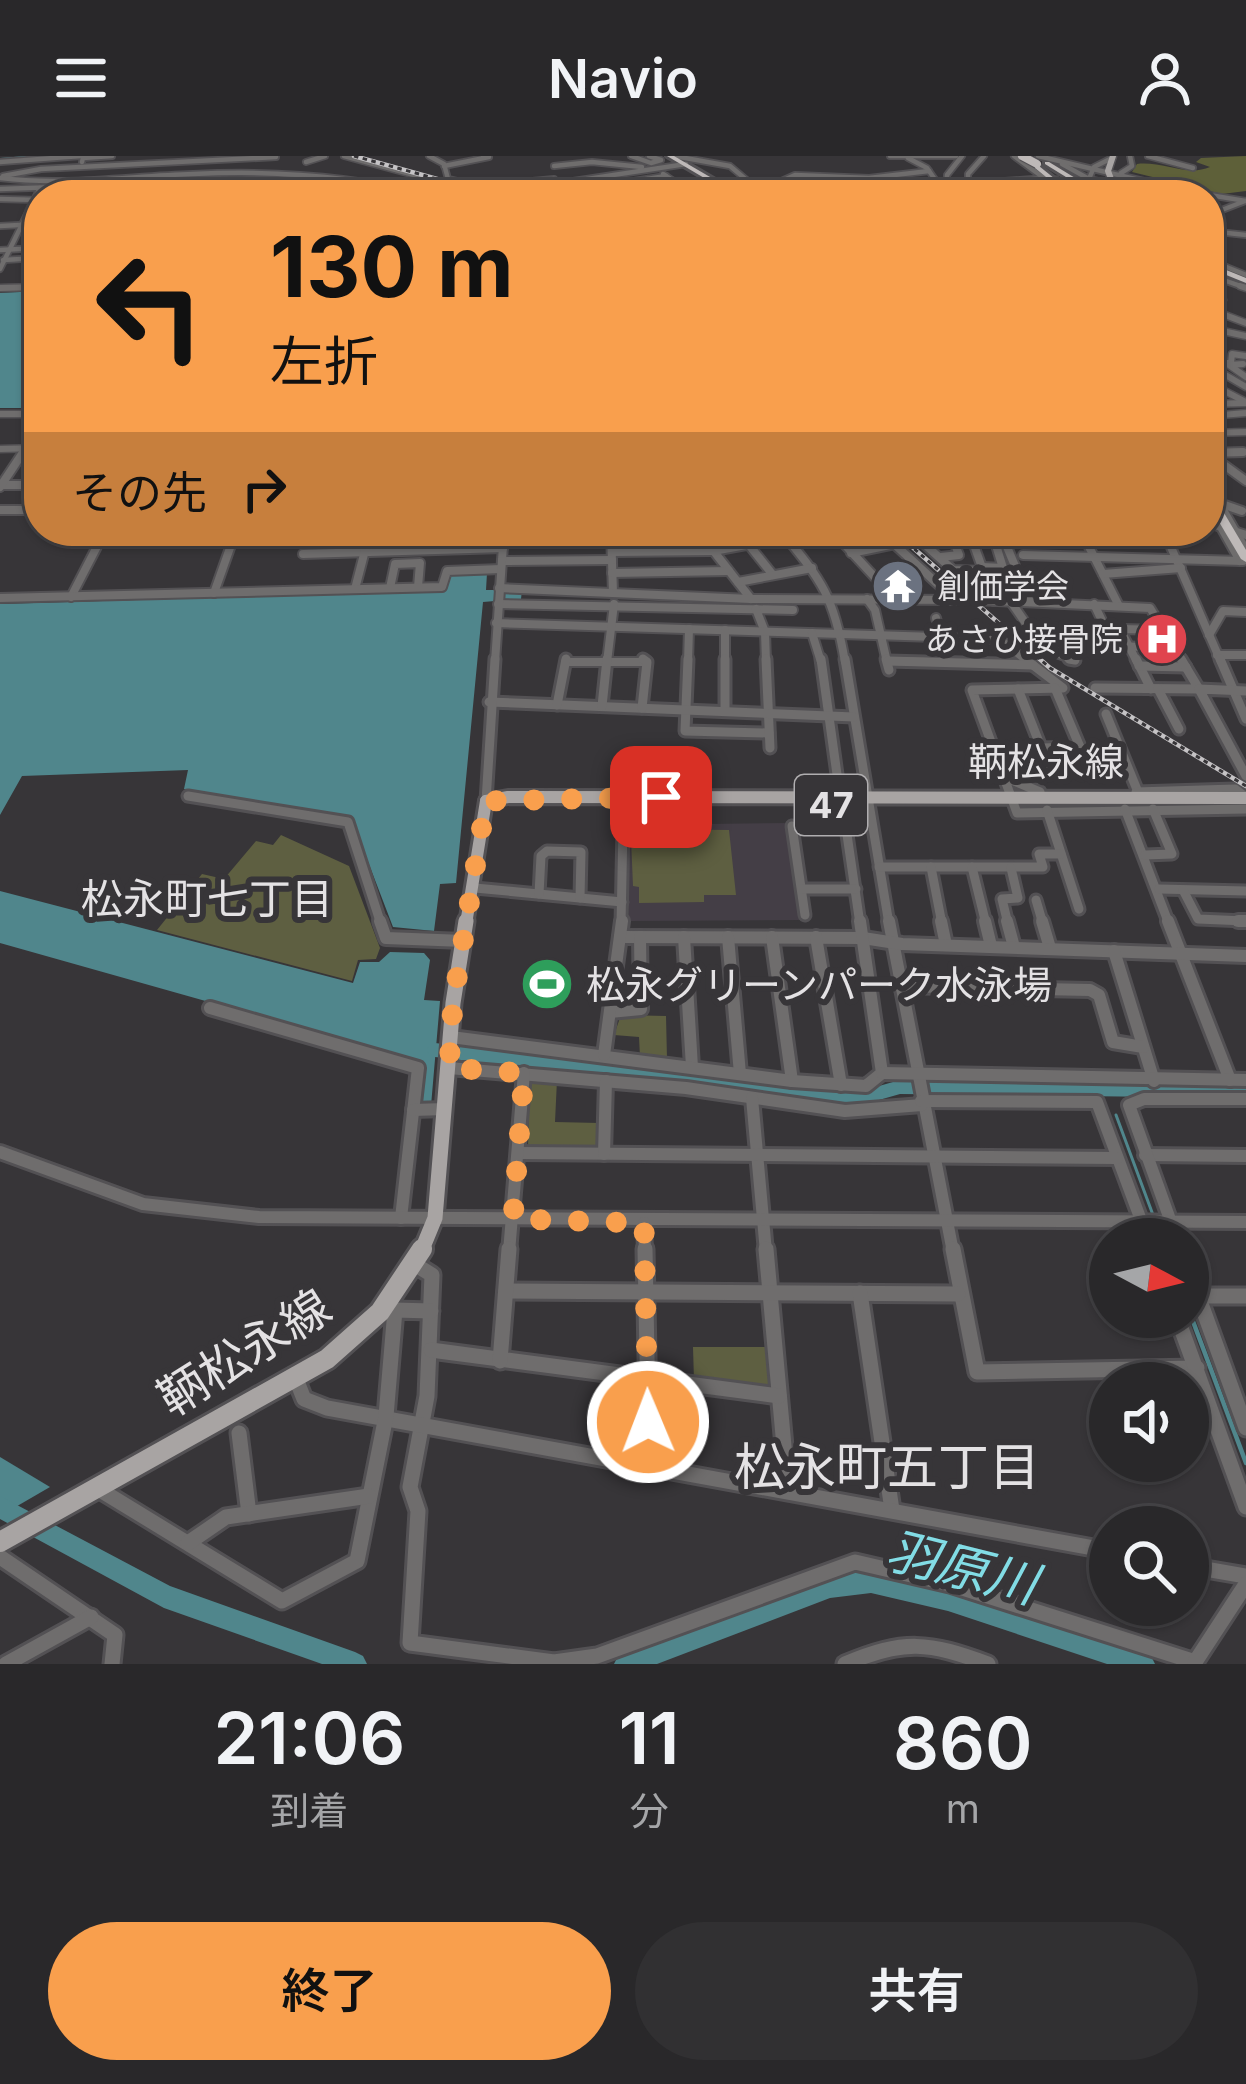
<!DOCTYPE html>
<html lang="ja">
<meta charset="utf-8">
<style>
body{margin:0;font-family:Inter,"Noto Sans JP",sans-serif;background:#313032;color:#f1f3f6;height:100vh;display:flex;flex-direction:column;font-size:45px;white-space:nowrap}
*{box-sizing:border-box;margin:0}
p{font-size:39px;color:#a5a6a8}
.icon{flex:none;width:66px;height:66px;fill:none;stroke:currentColor;stroke-width:2;stroke-linecap:round;stroke-linejoin:round}
.map{position:relative;height:1508px;overflow:hidden}
.side{display:flex;flex-direction:column;background:#29282a;flex:1}
.side>*{flex:none}
.top-card{position:absolute;left:24px;top:24px;width:1200px;height:366px;border-radius:48px;box-shadow:0 3px 9px #0004,0 0 0 3px #454447;background:#f99f4d;color:#111;overflow:hidden}
.needle{width:78px;rotate:97deg}
.tools{position:absolute;left:1089px;top:1062px;display:grid;gap:24px}
.tools a{display:grid;place-items:center;width:120px;height:120px;border-radius:50%;background:#29282a;box-shadow:0 3px 9px #0004,0 0 0 3px #454447;font-size:60px}
.pin{position:absolute;display:grid;place-items:center;width:102px;height:102px;color:#fff;margin:-51px;border-radius:24px;box-shadow:0 6px 18px #0006}
.me{position:absolute;width:132px;margin:-66px;rotate:359deg;stroke-linejoin:round;filter:drop-shadow(0 0 9px #0008)}
.turn{display:flex;align-items:center;gap:42px;height:252px;padding:0 48px;font-size:54px}
.turn .icon{width:156px;height:156px;stroke-width:2.5}
.turn b{display:block;font-size:84px;line-height:102px}
.then{display:flex;align-items:center;height:114px;padding:0 48px;background:#0003;gap:24px;font-size:45px}
.eta{display:flex;justify-content:space-evenly;align-items:center;height:204px;text-align:center}
.eta b{font-size:72px;font-weight:600;line-height:84px}
.button{display:flex;gap:24px;margin-top:auto;padding:24px 48px}
.button a{flex:1;height:138px;border-radius:72px;background:#f99f4d;color:#111;font-size:48px;font-weight:600;line-height:138px;text-align:center}
.button a+a{background:#313032;color:#f1f3f6}
header{display:flex;justify-content:space-between;align-items:center;height:156px;padding:0 48px;background:#29282a;font-size:54px;font-weight:600}
.map>svg:first-child{display:block}
.built{fill:#443e46}
.green{fill:#5e5f41}
.forest{fill:#5e6039}
.water{fill:#50868c}
.lines{fill:none;stroke-linecap:round;stroke-linejoin:round}
.stream-far1{stroke:#50868c;stroke-width:3}
.stream{stroke:#50868c;stroke-width:4.5}
.river{fill:#50868c;fill-rule:evenodd}
.minor-tunnel{stroke:#514f52;stroke-width:4.5;stroke-dasharray:4.5 3;stroke-linecap:butt}
.minor-far5-casing{stroke:#535154;stroke-width:8}
.minor-far4-casing{stroke:#535154;stroke-width:9}
.minor-far3-casing{stroke:#535154;stroke-width:12}
.minor-far2-casing{stroke:#535154;stroke-width:15}
.minor-far1-casing{stroke:#535154;stroke-width:18}
.minor-casing{stroke:#535154;stroke-width:21}
.major-far3-casing{stroke:#535154;stroke-width:9}
.major-far2-casing{stroke:#535154;stroke-width:18}
.major-far1-casing{stroke:#535154;stroke-width:21}
.major-casing{stroke:#535154;stroke-width:26}
.highway-casing{stroke:#535154;stroke-width:6}
.minor-far5{stroke:#6f6d6d;stroke-width:4.5}
.minor-far4{stroke:#6f6d6d;stroke-width:6}
.minor-far3{stroke:#6f6d6d;stroke-width:8}
.minor-far2{stroke:#6f6d6d;stroke-width:9}
.minor-far1{stroke:#6f6d6d;stroke-width:12}
.minor{stroke:#6f6d6d;stroke-width:15}
.major-far3{stroke:#a8a4a3;stroke-width:6}
.major-far2{stroke:#a8a4a3;stroke-width:12}
.major-far1{stroke:#a8a4a3;stroke-width:15}
.major{stroke:#a8a4a3;stroke-width:20}
.highway{fill:#beb9b8;fill-rule:evenodd}
.rail-casing{stroke:#c5c3c5;stroke-width:4.5}
.rail{stroke:#373538;stroke-width:3;stroke-dasharray:4.5;stroke-linecap:butt}
.highway-bridge-casing{stroke:#535154;stroke-width:10;stroke-linecap:butt}
.highway-bridge{stroke:#beb9b8;stroke-width:8}
.route{stroke:#f99f4d;stroke-width:21;stroke-dasharray:0 37.8}
.labels{text-anchor:middle;dominant-baseline:central;stroke-width:12;stroke-linejoin:round;paint-order:stroke}
.far-poi-label{font-size:33px;fill:#e4e2e4;stroke:#373538;text-anchor:start}
.shield{fill:#373538;stroke:#b0aeb0;stroke-width:3}
.shield-label{font-size:36px;font-weight:bold;fill:#e4e2e4}
.street-label{font-size:39px;fill:#e4e2e4;stroke:#373538}
.poi-label{font-size:39px;fill:#e4e2e4;stroke:#373538;text-anchor:start}
.neighbourhood-label{font-size:42px;fill:#e4e2e4;stroke:#373538}
.near-street-label{font-size:48px;fill:#e4e2e4;stroke:#373538}
.near-neighbourhood-label{font-size:51px;fill:#e4e2e4;stroke:#373538}
.near-water-label{font-size:51px;font-style:italic;fill:#82dce5;stroke:#373538}
</style>
<header><svg class="icon" aria-label="menu" viewBox="0 0 24 24"><path d="M4 6h16M4 12h16M4 18h16"/></svg>Navio<svg class="icon" aria-label="person" viewBox="0 0 24 24"><circle cx="12" cy="8" r="4"/><path d="M4 21q1-7 8-7t8 7"/></svg></header>
<div class="map">
<svg width="1246" height="1508" viewBox="0 0 1246 1508">
<rect width="100%" height="100%" fill="#373538"/>
<polygon class="built" points="790,667 804,764 629,765 627,669"/>
<g class="green">
<polygon points="642,673 729,674 736,739 704,739 704,746 639,747 639,731 633,730 631,683"/>
<polygon points="281,679 349,710 380,792 376,803 358,804 352,825 157,774 202,718 224,723 256,685 273,689"/>
<polygon points="621,859 666,860 667,903 640,901 639,881 614,879"/>
<polygon points="529,924 557,924 555,966 599,967 598,993 528,993"/>
<polygon points="693,1191 768,1191 770,1234 694,1225"/>
</g>
<path class="forest" d="M 1246,0 L 1246,35 L 1222,38 L 1132,16 L 1137,8 C 1162,5 1187,21 1210,11 L 1196,6 L 1201,2 Z"/>
<g class="water">
<polygon points="39,135 39,252 0,252 0,137"/>
<polygon points="487,417 486,434 522,434 521,443 483,446 456,727 440,728 434,775 393,771 352,664 184,633 188,614 22,620 0,659 0,448 443,435 447,418"/>
<polygon points="0,735 353,827 360,806 379,806 390,796 424,797 430,804 424,844 440,845 431,950 419,950 421,906 0,787"/>
<polygon points="0,1301 50,1331 0,1360"/>
</g>
<g class="lines">
<g class="stream-far1">
<polyline points="553,23 573,23"/>
<polyline points="460,39 508,29"/>
<polyline points="1116,959 1153,1059"/>
<polyline points="1157,1068 1162,1083"/>
</g>
<polyline class="stream" points="1188,1152 1246,1307"/>
<g class="river">
<polygon points="26,0 51,0 0,6 0,2"/>
<polygon points="435,887 858,936 900,924 1246,928 1246,942 900,938 858,950 435,901 429,899 427,894 429,889"/>
<polygon points="0,1340 170,1430 355,1496 363,1500 367,1508 322,1508 164,1452 0,1363"/>
<polygon points="871,1415 948,1431 1143,1496 1151,1500 1155,1508 1107,1508 948,1455 871,1437 830,1442 657,1508 614,1508 618,1500 830,1418"/>
</g>
<polyline class="minor-tunnel" points="1047,22 1073,21"/>
<g class="minor-far5-casing">
<g id="minor-far5">
<polyline points="344,0 451,29"/>
<polyline points="429,0 444,8 448,23 478,30 554,23"/>
<polyline points="631,0 651,7 661,4 649,0"/>
<polyline points="674,0 730,10 762,37"/>
<polyline points="890,0 956,0"/>
<polyline points="1014,0 1067,39"/>
<polyline points="1038,0 1203,39"/>
<polyline points="1148,0 1193,12"/>
<polyline points="0,6 81,0"/>
<polyline points="82,6 83,2 112,0"/>
<polyline points="306,6 325,0"/>
<polyline points="1062,8 1089,23 1094,11 1112,2"/>
<polyline points="444,10 489,1 483,0"/>
<polyline points="554,10 592,6 642,11"/>
<polyline points="1121,17 1132,10 1130,0"/>
<polyline points="663,18 695,39"/>
<polyline points="3,20 41,13 276,1"/>
<path d="M 0,22 C 64,30 128,20 193,18 C 274,14 351,19 430,39"/>
<polyline points="1047,22 1005,25 1050,39"/>
<polyline points="648,23 675,39"/>
<polyline points="1089,23 1115,29"/>
<polyline points="787,25 835,39"/>
<polyline points="627,26 648,39"/>
<polyline points="0,33 313,22 354,27 391,39"/>
<polyline points="759,35 795,19 869,22 929,15"/>
<polyline points="563,36 666,20"/>
<polyline points="1197,37 1246,45"/>
<polyline points="128,39 296,30 351,39"/>
<polyline points="481,39 686,8"/>
<polyline points="899,39 927,33 936,25 927,12 908,2"/>
<polyline points="946,39 947,19 962,0"/>
<polyline points="968,39 968,18 984,0"/>
<polyline points="0,43 39,44"/>
<polyline points="1209,59 1245,45"/>
<polyline points="0,70 39,68"/>
<polyline points="1209,75 1246,79"/>
<polyline points="0,94 39,92"/>
<polyline points="3,104 39,102 26,131"/>
<polyline points="1209,104 1246,119"/>
<polyline points="0,113 40,32"/>
<polyline points="1209,119 1246,132"/>
<polyline points="0,132 39,131"/>
</g>
</g>
<g class="minor-far4-casing">
<g id="minor-far4">
<polyline points="1240,130 1246,132"/>
<polyline points="0,132 39,131"/>
<polyline points="1209,147 1223,144"/>
<polyline points="1209,153 1246,167"/>
<polyline points="1209,172 1246,180"/>
<polyline points="1209,194 1218,202 1214,218"/>
<polyline points="1218,207 1231,207 1232,198 1246,200"/>
<polyline points="1243,208 1229,209 1246,221"/>
<polyline points="1222,217 1246,231"/>
<polyline points="1209,227 1246,246"/>
<polyline points="1209,248 1246,247"/>
<polyline points="0,258 39,258"/>
<polyline points="1209,260 1246,257"/>
<polyline points="1209,277 1246,276"/>
<polyline points="0,293 39,292"/>
<polyline points="1209,297 1243,296"/>
<polyline points="22,298 39,274"/>
</g>
</g>
<g class="minor-far3-casing">
<g id="minor-far3">
<polyline points="1209,297 1243,296"/>
<polyline points="1209,298 1246,325"/>
<polyline points="0,329 39,329"/>
<polyline points="1209,329 1219,347 1242,355"/>
<polyline points="0,331 24,295"/>
<polyline points="1219,347 1246,394"/>
<polyline points="0,354 39,354"/>
<polyline points="1209,367 1246,379"/>
<polyline points="1221,371 1240,405"/>
<polyline points="611,375 613,437"/>
<polyline points="698,375 751,443"/>
<path d="M 781,375 C 823,426 834,441 845,506"/>
<polyline points="832,375 895,443"/>
<polyline points="880,375 954,443"/>
<polyline points="910,375 953,414 984,415"/>
<polyline points="969,375 994,445"/>
<polyline points="1081,375 1119,450"/>
<polyline points="1164,375 1221,506"/>
<polyline points="913,378 951,378"/>
<polyline points="702,380 720,375"/>
<polyline points="973,386 995,386 1003,412 982,411"/>
<polyline points="995,386 1005,386 1030,446"/>
<polyline points="311,387 315,375"/>
<polyline points="707,387 773,375"/>
<polyline points="749,389 773,419"/>
<polyline points="612,396 713,395 826,375"/>
<polyline points="851,397 895,388"/>
<polyline points="303,398 503,392"/>
<polyline points="1023,399 1243,405"/>
<polyline points="941,401 959,399 950,375"/>
<polyline points="502,405 612,404"/>
<polyline points="612,417 729,415"/>
<polyline points="1103,418 1181,412"/>
<polyline points="738,426 812,412"/>
<polyline points="390,432 395,408 420,407 418,431"/>
<polyline points="499,432 751,443 966,444"/>
<polyline points="355,433 370,375"/>
<polyline points="214,437 236,375"/>
<polyline points="71,441 105,375"/>
<polyline points="0,442 442,431 447,415 501,413"/>
<polyline points="867,443 875,454 887,506"/>
<polyline points="976,444 1150,452 1183,506"/>
<polyline points="1011,446 1043,492 1075,504"/>
<polyline points="498,448 793,454"/>
<polyline points="1094,448 1114,490 1175,492"/>
<polyline points="756,453 765,476 766,506"/>
<polyline points="936,462 941,481"/>
<polyline points="496,467 999,483 1029,506"/>
<polyline points="725,474 725,506"/>
<polyline points="812,477 821,506"/>
<polyline points="1209,479 1223,455 1246,456"/>
<polyline points="1217,499 1246,499"/>
<polyline points="888,505 935,506"/>
<polyline points="495,506 504,375"/>
<polyline points="565,506 647,506"/>
<polyline points="607,506 614,448"/>
<polyline points="688,506 689,473"/>
<polyline points="1137,506 1120,473 1166,474"/>
</g>
</g>
<g class="minor-far2-casing">
<g id="minor-far2">
<polyline points="688,503 685,575 769,577"/>
<polyline points="725,503 725,555"/>
<polyline points="766,503 770,592"/>
<polyline points="821,503 840,640"/>
<polyline points="845,503 889,768"/>
<polyline points="886,503 889,514"/>
<polyline points="1025,503 1063,532 972,534 1017,657 1246,653"/>
<polyline points="1069,503 1075,504"/>
<polyline points="1136,503 1151,533"/>
<polyline points="1220,503 1246,563"/>
<polyline points="888,505 1033,509"/>
<polyline points="1139,510 1186,511"/>
<polyline points="1095,532 1199,533 1181,503"/>
<polyline points="1158,533 1179,573"/>
<polyline points="1246,535 1199,533 1246,620"/>
<polyline points="489,546 854,561"/>
<polyline points="557,549 566,503"/>
<polyline points="602,550 607,503"/>
<polyline points="642,552 647,506 643,503"/>
<polyline points="1106,558 1138,636"/>
<polyline points="1042,592 1080,591 1055,532"/>
<polyline points="998,610 1048,609 1018,533"/>
<polyline points="1002,620 1040,636"/>
<polyline points="1136,636 1235,633 1246,641"/>
<polyline points="188,640 348,666 381,768"/>
<polyline points="486,645 495,503"/>
<polyline points="1125,653 1169,768"/>
<polyline points="1047,654 1079,753"/>
<polyline points="844,658 860,768"/>
<polyline points="792,670 805,759"/>
<polyline points="1145,699 1172,698 1153,653"/>
<polyline points="879,711 1043,711 1039,698 1061,698"/>
<polyline points="931,711 942,768"/>
<polyline points="972,711 986,768"/>
<polyline points="475,732 622,746"/>
<polyline points="802,733 856,733"/>
<polyline points="1159,733 1246,735"/>
<polyline points="1183,734 1198,763 1246,765"/>
<polyline points="539,738 541,700 547,695 581,696 580,742"/>
<polyline points="1036,744 1043,768"/>
<polyline points="621,768 623,671"/>
<polyline points="1008,768 1002,743 1018,742 1011,712"/>
</g>
</g>
<g class="minor-far1-casing">
<g id="minor-far1">
<polyline points="380,765 386,782 464,785"/>
<polyline points="889,765 953,1096"/>
<polyline points="941,765 946,789"/>
<polyline points="985,765 991,790"/>
<polyline points="1007,765 1014,791"/>
<polyline points="1042,765 1050,792"/>
<polyline points="1168,765 1230,924"/>
<polyline points="1238,765 1246,765"/>
<polyline points="620,781 863,782 902,788 1246,800"/>
<polyline points="684,781 692,911"/>
<polyline points="728,781 740,918"/>
<polyline points="772,781 792,925"/>
<polyline points="816,781 841,929"/>
<polyline points="1114,795 1154,925"/>
<polyline points="900,830 1090,834 1099,839 1113,886 1143,891"/>
<polyline points="210,852 418,912 401,1062"/>
<polyline points="610,856 641,853 640,781"/>
<polyline points="451,881 792,925 866,930 882,917 860,765"/>
<polyline points="604,899 622,765"/>
<polyline points="449,912 686,932 845,955 922,949"/>
<polyline points="882,917 1246,924"/>
<polyline points="752,942 766,1096"/>
<polyline points="921,945 1097,946 1148,1083"/>
<polyline points="413,954 445,953"/>
<polyline points="0,996 143,1048 259,1061 1246,1066"/>
<polyline points="518,997 1117,1002"/>
<polyline points="604,998 606,925"/>
<polyline points="1145,999 1246,1000"/>
<polyline points="644,1067 645,1096"/>
<polyline points="1177,1083 1129,949 1144,943 1246,943"/>
<polyline points="509,1096 524,917"/>
</g>
</g>
<g class="minor-casing">
<g id="minor">
<polyline points="645,1093 649,1308"/>
<polyline points="766,1093 788,1334"/>
<polyline points="953,1093 977,1216 1197,1212"/>
<polyline points="416,1109 432,1119 427,1240 410,1331 418,1355 410,1487 554,1506 597,1500 855,1406 950,1428 1192,1505"/>
<polyline points="1188,1112 1246,1272"/>
<polyline points="506,1135 958,1138"/>
<polyline points="860,1137 892,1354"/>
<polyline points="1199,1140 1246,1140"/>
<polyline points="1177,1161 1246,1351"/>
<polyline points="431,1194 779,1240"/>
<polyline points="500,1205 509,1093"/>
<polyline points="296,1223 304,1243 327,1252 1110,1395"/>
<polyline points="239,1277 249,1358"/>
<polyline points="97,1332 282,1445 357,1405 386,1260 395,1154 431,1155"/>
<polyline points="188,1387 226,1361 369,1340"/>
<polyline points="0,1401 115,1479 112,1508"/>
<polyline points="1188,1410 1246,1420"/>
<polyline points="1195,1506 1246,1428"/>
<polyline points="6,1508 91,1461"/>
<path d="M 845,1508 C 904,1483 929,1486 988,1508"/>
</g>
</g>
<g class="major-far3-casing">
<polyline id="major-far3" points="1113,0 1108,15 1117,39"/>
</g>
<g class="major-far2-casing">
<g id="major-far2">
<polyline points="486,645 508,641 1246,642"/>
<polyline points="466,768 486,645"/>
</g>
</g>
<g class="major-far1-casing">
<polyline id="major-far1" points="421,1096 435,1062 453,847 466,765"/>
</g>
<g class="major-casing">
<polyline id="major" points="0,1386 327,1203 380,1156 422,1093"/>
</g>
<g class="highway-casing">
<g id="highway">
<polygon points="667,0 674,0 741,39 733,39"/>
<polygon points="1045,6 1049,6 1103,39 1095,39 1045,8"/>
<polygon points="1035,10 1039,10 1075,39 1068,39 1035,12"/>
<polygon points="1209,107 1246,122 1246,127 1209,112"/>
<polygon points="1209,337 1214,340 1246,394 1246,406 1241,403 1209,349"/>
</g>
</g>
<use href="#minor-far5" class="minor-far5"/>
<use href="#minor-far4" class="minor-far4"/>
<use href="#minor-far3" class="minor-far3"/>
<use href="#minor-far2" class="minor-far2"/>
<use href="#minor-far1" class="minor-far1"/>
<use href="#minor" class="minor"/>
<use href="#major-far3" class="major-far3"/>
<use href="#major-far2" class="major-far2"/>
<use href="#major-far1" class="major-far1"/>
<use href="#major" class="major"/>
<use href="#highway" class="highway"/>
<g class="rail-casing">
<g id="rail">
<polyline points="354,0 495,39"/>
<polyline points="894,375 1050,512 1246,630"/>
</g>
</g>
<use href="#rail" class="rail"/>
<g class="highway-bridge-casing">
<polyline id="highway-bridge" points="1022,0 1037,8"/>
</g>
<use href="#highway-bridge" class="highway-bridge"/>
</g>
<g class="lines">
<polyline class="route" points="648,1266 644,1067 513,1063 524,917 449,912 453,847 486,645 661,641"/>
</g>
<defs>
<g id="temple-disc" transform="scale(2.7)"><circle r="9.5" fill="#6b7280" stroke="#373538"/><path d="M0-6L5-2H3V0L6.5 2.5H4V6H1.5V3h-3V6H-4V2.5H-6.5L-3 0V-2H-5Z" fill="#fff"/></g>
<g id="hospital-disc" transform="scale(2.7)"><circle r="9.5" fill="#e0444e" stroke="#373538"/><path d="M-5-5h3v3.5h4V-5h3V5h-3V1.5h-4V5h-3Z" fill="#fff"/></g>
<g id="stadium-disc" transform="scale(2.7)"><circle r="9.5" fill="#2e9e5b" stroke="#373538"/><path d="M0-5a6.5 5 0 1 0 0 10a6.5 5 0 1 0 0-10ZM-3.5-1.8h7v3.6h-7Z" fill="#fff"/></g>
</defs>
<g fill-rule="evenodd">
<use href="#temple-disc" x="898" y="430"/>
<use href="#hospital-disc" x="1162" y="483"/>
<use href="#stadium-disc" x="547" y="828"/>
</g>
<g class="labels">
<g class="far-poi-label">
<text x="937" y="430">創価学会</text>
<text x="1123" y="483" text-anchor="end">あさひ接骨院</text>
</g>
<rect class="shield" x="795" y="619" width="72" height="60" rx="9"/>
<g class="shield-label">
<text x="831" y="649">47</text>
</g>
<g class="street-label">
<text x="1046" y="605">鞆松永線</text>
</g>
<g class="poi-label">
<text x="586" y="828">松永グリーンパーク水泳場</text>
</g>
<g class="neighbourhood-label">
<text x="207" y="742">松永町七丁目</text>
</g>
<g class="near-street-label">
<text transform="translate(244 1196) rotate(-32)">鞆松永線</text>
</g>
<g class="near-neighbourhood-label">
<text x="887" y="1310">松永町五丁目</text>
</g>
<g class="near-water-label">
<text transform="translate(962 1411) rotate(14)">羽原川</text>
</g>
</g>
</svg>
<div class="tools">
<a><svg class="needle" viewBox="-14 -14 28 28"><path d="M0-13l5 13h-10z" fill="#e53935"/><path d="M0 13l5-13h-10z" fill="#a5a6a8"/></svg></a>
<a><svg class="icon" aria-label="sound" viewBox="0 0 24 24"><path d="M4 9h4l5-4v14l-5-4H4zM17 9q2 3 0 6"/></svg></a>
<a><svg class="icon" aria-label="search" viewBox="0 0 24 24"><circle cx="10" cy="10" r="6"/><path d="M15 15l6 6"/></svg></a>
</div>
<div class="pin" style="left:661px;top:641px;background:#d93025"><svg class="icon" aria-label="arrive" viewBox="0 0 24 24"><path d="M6 21V4h12l-3 4 3 4H6"/></svg></div>
<svg class="me" style="left:648px;top:1266px" viewBox="-20 -20 40 40"><circle r="17" fill="#f99f4d" stroke="#fff" stroke-width="3"/><path d="M0-11L8 9 0 5-8 9z" fill="#fff"/></svg>
<div class="top-card">
<div class="turn"><svg class="icon" aria-label="left" viewBox="0 0 24 24"><path d="M17 20v-9H6M10 6l-5 5 5 5"/></svg><div><b>130 m</b>左折</div></div>
<div class="then">その先<svg class="icon" aria-label="right" viewBox="0 0 24 24"><path d="M7 20v-9h11M14 6l5 5-5 5"/></svg></div>
</div>
</div>
<section class="side">
<div class="eta">
<div><b>21:06</b><p>到着</p></div>
<div><b>11</b><p>分</p></div>
<div><b>860</b><p>m</p></div>
</div>
<div class="button"><a>終了</a><a>共有</a></div>
</section>
